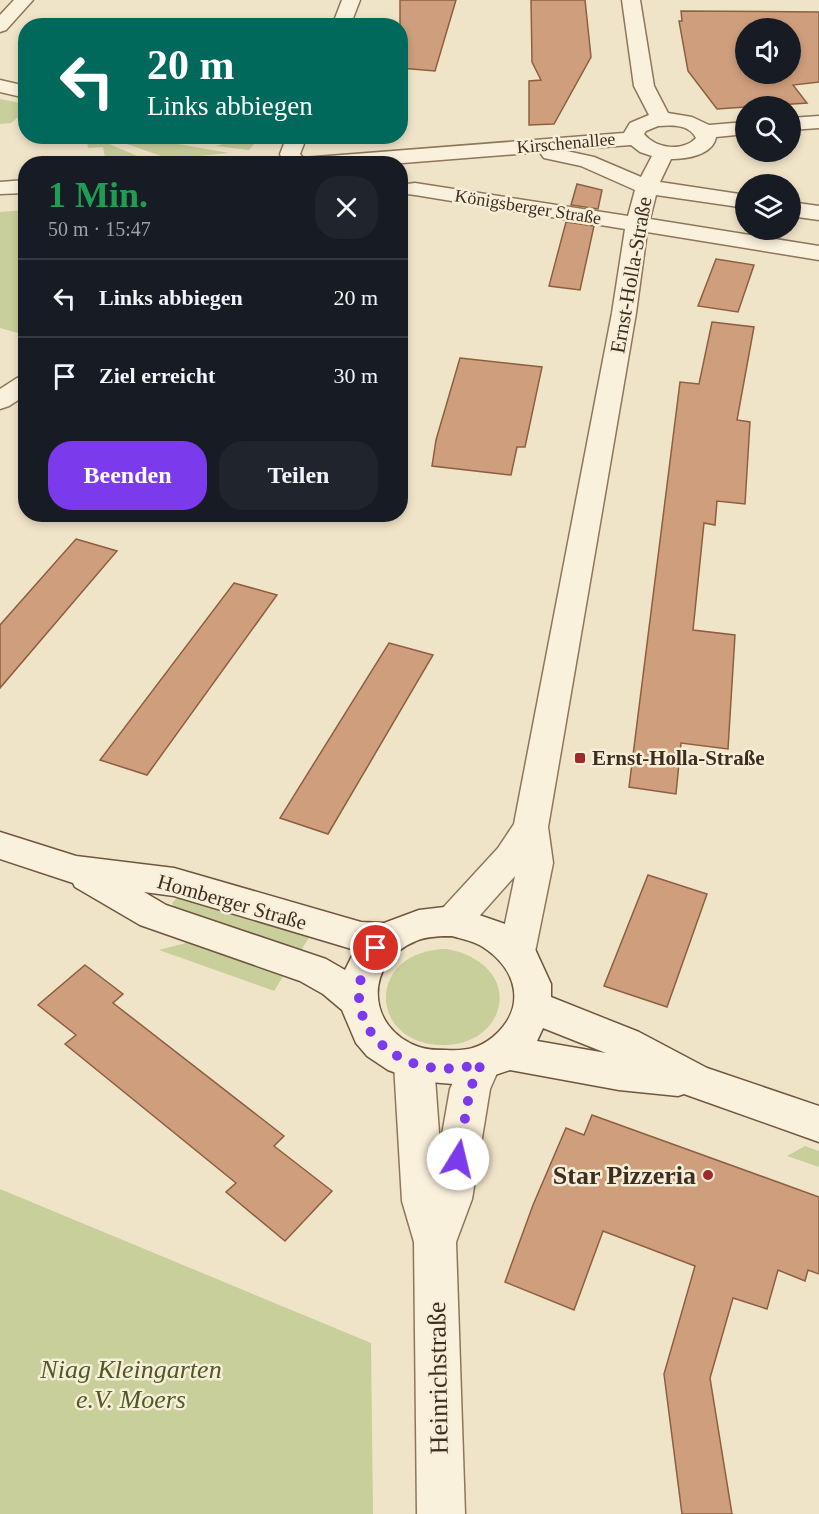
<!DOCTYPE html>
<html lang="de">
<meta charset="utf-8">
<style>
body{margin:0;font-family:"Times New Roman",serif;background:#20242c;color:#f1f3f6;height:100vh;display:flex;flex-direction:column;font-size:22px;white-space:nowrap}
*{box-sizing:border-box;margin:0}
p{font-size:20px;color:#9ea1a6}
.icon{flex:none;width:33px;height:33px;fill:none;stroke:currentColor;stroke-width:2;stroke-linecap:round;stroke-linejoin:round}
.map{position:relative;flex:1;overflow:hidden}
.drawer{position:absolute;left:18px;top:156px;width:390px;height:366px;display:flex;flex-direction:column;background:#171b24;border-radius:24px;box-shadow:0 3px 9px #0003}
.drawer>*{flex:none}
.banner{position:absolute;left:18px;top:18px;width:390px;height:126px;border-radius:24px;box-shadow:0 3px 9px #0003;background:#00695c;color:#fff;overflow:hidden}
.controls{position:absolute;left:735px;top:18px;display:grid;gap:12px}
.controls a{display:grid;place-items:center;width:66px;height:66px;border-radius:50%;background:#171b24;box-shadow:0 3px 9px #0003;font-size:30px}
.pin{position:absolute;display:grid;place-items:center;width:51px;height:51px;color:#fff;margin:-26px;border:3px solid #fff;border-radius:50%;box-shadow:0 2px 6px #0007}
.me{position:absolute;width:66px;margin:-33px;rotate:9deg;stroke-linejoin:round;filter:drop-shadow(0 0 4px #0008)}
.turn{display:flex;align-items:center;gap:21px;height:126px;padding:0 30px;font-size:27px}
.turn .icon{width:78px;height:78px;stroke-width:2.5}
.turn b{display:block;font-size:42px;line-height:51px}
.round{display:grid;place-items:center;flex:none;width:63px;height:63px;border-radius:24px;background:#20242c}
.headline{display:flex;align-items:center;justify-content:space-between;height:102px;padding:0 30px}
h1{font-size:36px;font-weight:700;line-height:45px;color:#1e9e55}
.action{display:flex;gap:12px;margin-top:auto;padding:12px 30px}
.action a{flex:1;height:69px;border-radius:24px;background:#7c3aed;color:#fff;font-size:24px;font-weight:700;line-height:69px;text-align:center}
.action a+a{background:#20242c;color:#f1f3f6}
ul{padding:0;list-style:none}
li{display:flex;align-items:center;gap:18px;height:78px;padding:0 30px;border-top:2px solid #363941}
li div{flex:1}
li b{display:block;font-size:22px}
li em{font-style:normal}
.map>svg:first-child{display:block}
.green{fill:#c9cf9b}
.building{fill:#cf9f7d;stroke:#8d5f41;stroke-width:1.5;fill-rule:evenodd}
.lines{fill:none;stroke-linecap:round;stroke-linejoin:round}
.street-casing{stroke:#8d765c;stroke-width:3}
.secondary-casing{stroke:#6f573f;stroke-width:3}
.street{fill:#faf1dc;fill-rule:evenodd}
.secondary{fill:#faf1dc;fill-rule:evenodd}
.route{stroke:#7c3aed;stroke-width:10;stroke-dasharray:0 18}
.poi-dot{fill:#9e2a2b;stroke:#f7eed8;stroke-width:2}
.labels{text-anchor:middle;dominant-baseline:central;stroke-width:5;stroke-linejoin:round;paint-order:stroke}
.far-street-label{font-size:18px;fill:#3d2e20;stroke:#f7eed8}
.street-label{font-size:21px;fill:#3d2e20;stroke:#f7eed8}
.poi-label{font-size:21px;font-weight:bold;fill:#3d2e20;stroke:#f7eed8;text-anchor:start}
.near-poi-label{font-size:26px;font-weight:bold;fill:#3d2e20;stroke:#f7eed8;text-anchor:end}
.near-park-label{font-size:26px;font-style:italic;fill:#4d5a26;stroke:#f7eed8}
.near-street-label{font-size:26px;fill:#3d2e20;stroke:#f7eed8}
</style>
<div class="map">
<svg width="819" height="1514" viewBox="0 0 819 1514">
<rect width="100%" height="100%" fill="#f0e4c8"/>
<g class="green">
<polygon points="0,99 25,104 25,111 11,123 0,124"/>
<polygon points="231,136 260,136 260,137 249,150 216,146 223,144"/>
<polygon points="67,137 93,137 149,161 106,163 103,147 88,148 87,140"/>
<polygon points="107,137 165,137 178,144 229,153 170,159"/>
<polygon points="25,210 26,210 25,335 0,328 0,212"/>
<polygon points="179,896 310,936 298,955 175,909 172,903"/>
<polygon points="190,942 286,972 274,991 159,950"/>
<path d="M 447,949 C 528,965 508,1049 438,1045 C 367,1040 367,950 447,949 Z"/>
<polygon points="805,1146 819,1151 819,1167 787,1156"/>
<polygon points="0,1189 371,1343 373,1514 0,1514"/>
</g>
<g class="building">
<polygon points="400,0 456,0 435,71 400,68"/>
<polygon points="531,0 585,0 591,57 554,124 529,125 529,81 541,80 532,62"/>
<path d="M 681,11 L 819,12 L 819,82 L 793,85 L 807,103 L 717,109 L 688,71 L 679,21 L 682,21 ZM 746,28 L 790,28 L 790,74 L 746,74 Z"/>
<polygon points="577,184 602,190 598,209 571,205"/>
<polygon points="566,222 594,226 580,290 549,286"/>
<polygon points="716,259 754,265 738,312 698,306"/>
<polygon points="712,322 754,327 737,420 750,422 745,504 717,501 715,525 704,523 693,630 735,635 728,749 681,743 676,794 629,787 680,382 699,384"/>
<polygon points="460,358 542,367 525,447 517,447 511,475 432,466 436,440"/>
<polygon points="76,539 117,551 0,688 0,625"/>
<polygon points="234,583 277,595 147,775 100,760"/>
<polygon points="389,643 433,655 328,834 280,818"/>
<polygon points="648,875 707,894 667,1007 604,986"/>
<polygon points="85,965 123,994 113,1003 284,1136 274,1146 332,1191 285,1241 226,1192 236,1183 65,1044 76,1035 38,1005"/>
<polygon points="592,1115 819,1197 819,1274 808,1270 805,1281 778,1270 767,1309 733,1298 710,1378 732,1514 682,1514 664,1374 695,1266 603,1231 574,1310 505,1282 533,1205 566,1128 584,1135"/>
</g>
<g class="lines">
<g class="street-casing">
<g id="street">
<polygon points="14,0 33,0 6,30 0,32 0,15"/>
<polygon points="342,0 360,0 350,26 332,26"/>
<path d="M 622,0 L 640,0 L 654,86 L 668,113 L 692,117 L 709,125 L 746,122 L 746,134 L 716,137 C 713,155 687,159 671,159 L 660,182 L 746,195 L 746,208 L 656,195 L 650,219 L 819,246 L 819,260 L 647,232 L 636,313 L 548,827 L 553,863 L 535,952 L 530,963 L 517,967 L 504,963 L 499,952 L 515,876 L 466,931 L 453,936 L 440,931 L 435,921 L 440,911 L 498,848 L 514,824 L 612,313 L 625,229 L 415,195 L 407,194 L 404,189 L 407,184 L 415,183 L 628,216 L 635,190 L 581,166 L 544,158 L 541,154 L 542,152 L 390,164 L 284,164 L 280,154 L 287,136 L 307,136 L 300,154 L 303,158 L 624,133 L 630,123 L 649,115 L 634,86 ZM 658,126 C 672,125 689,124 696,138 C 683,152 656,149 644,134 L 646,131 ZM 631,145 L 640,152 L 652,156 L 641,177 L 594,157 L 562,150 Z"/>
<polygon points="0,80 26,86 26,98 0,92"/>
<polygon points="819,116 819,128 790,130 790,118"/>
<polygon points="26,180 26,193 0,194 0,182"/>
<polygon points="790,202 819,206 819,220 790,216"/>
<polygon points="26,375 26,395 9,406 0,409 0,389 17,378"/>
<polygon points="414,1047 428,1052 434,1064 440,1146 450,1089 467,1052 481,1047 495,1052 501,1064 490,1089 472,1199 456,1242 465,1514 417,1514 414,1242 402,1201 394,1064 400,1052"/>
</g>
</g>
<g class="secondary-casing">
<path id="secondary" d="M 0,832 L 76,856 L 174,868 L 361,922 L 384,923 L 419,910 L 453,906 L 508,925 L 534,947 L 551,984 L 551,997 L 639,1032 L 707,1068 L 819,1106 L 819,1142 L 684,1094 L 678,1096 L 619,1090 L 510,1070 L 465,1085 L 418,1081 L 388,1070 L 367,1056 L 356,1043 L 342,1010 L 323,994 L 300,981 L 140,925 L 75,887 L 73,883 L 0,859 ZM 144,892 L 174,896 L 355,950 L 345,970 L 326,959 L 166,905 ZM 452,936 C 462,939 474,941 483,947 C 518,970 527,1008 493,1037 C 478,1049 465,1051 446,1050 C 437,1050 428,1050 419,1047 C 365,1028 364,962 416,941 C 427,936 441,936 452,936 ZM 543,1028 L 606,1053 L 537,1041 Z"/>
</g>
<use href="#street" class="street"/>
<use href="#secondary" class="secondary"/>
</g>
<g class="lines">
<path class="route" d="M 376,948 C 335,1002 373,1061 435,1068 C 451,1070 466,1067 481,1064 L 470,1089 L 458,1159"/>
</g>
<g class="poi-dot">
<rect x="574" y="752" width="12" height="12" rx="3"/>
<circle cx="708" cy="1175" r="6"/>
</g>
<g class="labels">
<g class="far-street-label">
<text transform="translate(566 143) rotate(-5)">Kirschenallee</text>
<text transform="translate(528 207) rotate(9)">Königsberger Straße</text>
</g>
<g class="street-label">
<text transform="translate(631 275) rotate(-80)">Ernst-Holla-Straße</text>
<text transform="translate(232 902) rotate(16)">Homberger Straße</text>
</g>
<g class="poi-label">
<text x="592" y="758">Ernst-Holla-Straße</text>
</g>
<g class="near-poi-label">
<text x="696" y="1175">Star Pizzeria</text>
</g>
<g class="near-park-label">
<text x="131" y="1369">Niag Kleingarten<tspan x="131" dy="30">e.V. Moers</tspan></text>
</g>
<g class="near-street-label">
<text transform="translate(438 1378) rotate(-91)">Heinrichstraße</text>
</g>
</g>
</svg>
<div class="controls">
<a><svg class="icon" aria-label="sound" viewBox="0 0 24 24"><path d="M4 9h4l5-4v14l-5-4H4zM17 9q2 3 0 6"/></svg></a>
<a><svg class="icon" aria-label="search" viewBox="0 0 24 24"><circle cx="10" cy="10" r="6"/><path d="M15 15l6 6"/></svg></a>
<a><svg class="icon" aria-label="layers" viewBox="0 0 24 24"><path d="M12 4l9 5-9 5-9-5zM3 14l9 5 9-5"/></svg></a>
</div>
<div class="pin" style="left:376px;top:948px;background:#d93025"><svg class="icon" aria-label="arrive" viewBox="0 0 24 24"><path d="M6 21V4h12l-3 4 3 4H6"/></svg></div>
<svg class="me" style="left:458px;top:1159px" viewBox="-20 -20 40 40"><circle r="19" fill="#fff"/><path d="M0-13L10 11 0 6-10 11z" fill="#7c3aed"/></svg>
<div class="banner">
<div class="turn"><svg class="icon" aria-label="left" viewBox="0 0 24 24"><path d="M17 20v-9H6M10 6l-5 5 5 5"/></svg><div><b>20 m</b>Links abbiegen</div></div>
</div>
<section class="drawer">
<div class="headline"><div><h1>1 Min.</h1><p>50 m · 15:47</p></div><a class="round"><svg class="icon" aria-label="close" viewBox="0 0 24 24"><path d="M6 6l12 12M18 6L6 18"/></svg></a></div>
<ul>
<li><svg class="icon" aria-label="left" viewBox="0 0 24 24"><path d="M17 20v-9H6M10 6l-5 5 5 5"/></svg><div><b>Links abbiegen</b></div><em>20 m</em></li>
<li><svg class="icon" aria-label="arrive" viewBox="0 0 24 24"><path d="M6 21V4h12l-3 4 3 4H6"/></svg><div><b>Ziel erreicht</b></div><em>30 m</em></li>
</ul>
<div class="action"><a>Beenden</a><a>Teilen</a></div>
</section>
</div>
